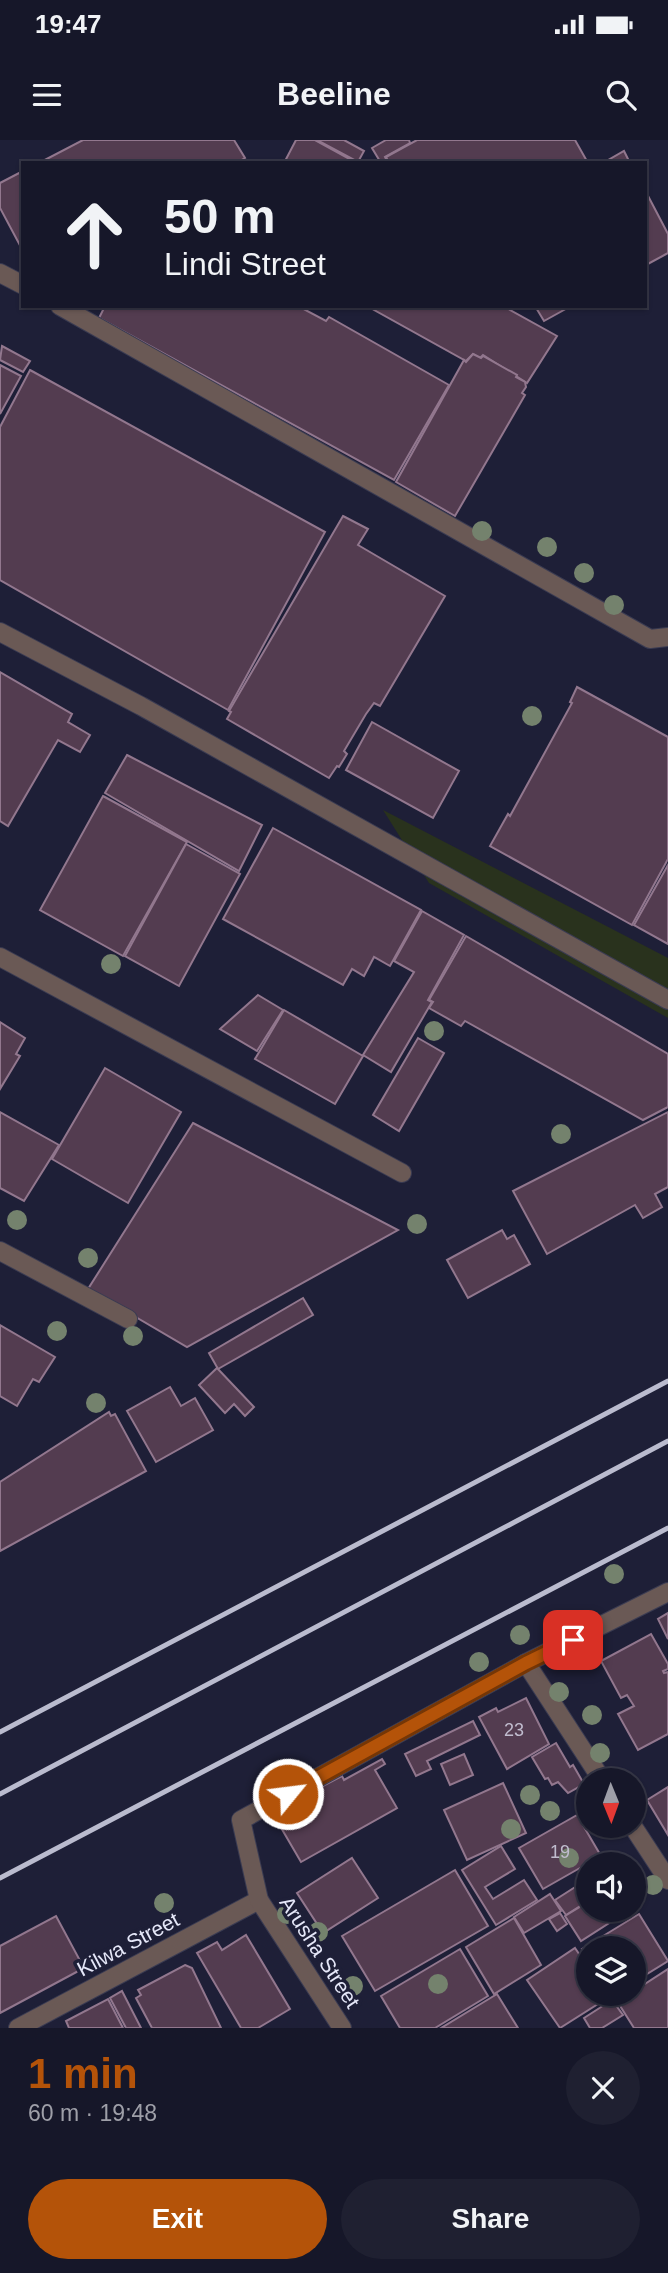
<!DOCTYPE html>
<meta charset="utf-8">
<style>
body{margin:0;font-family:Arial,sans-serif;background:#1f2031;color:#f1f3f6;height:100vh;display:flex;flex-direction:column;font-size:26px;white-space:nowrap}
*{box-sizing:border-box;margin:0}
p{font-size:23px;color:#9e9fa8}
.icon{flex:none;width:38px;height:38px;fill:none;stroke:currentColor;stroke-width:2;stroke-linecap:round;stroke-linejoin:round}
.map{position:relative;height:1888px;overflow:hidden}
.drawer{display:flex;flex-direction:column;background:#161729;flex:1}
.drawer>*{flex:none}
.guide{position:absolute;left:21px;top:21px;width:626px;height:147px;border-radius:0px;box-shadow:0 2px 5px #0004,0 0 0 2px #353646;background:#161729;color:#f1f3f6;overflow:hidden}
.needle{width:46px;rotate:179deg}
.buttons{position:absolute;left:576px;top:1628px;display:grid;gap:14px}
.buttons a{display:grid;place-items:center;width:70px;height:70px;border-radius:50%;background:#161729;box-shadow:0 2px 5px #0004,0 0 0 2px #353646;font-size:35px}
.pin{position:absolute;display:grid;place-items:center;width:60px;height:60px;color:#fff;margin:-30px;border-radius:14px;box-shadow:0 4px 10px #0006}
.me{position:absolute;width:77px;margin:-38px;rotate:61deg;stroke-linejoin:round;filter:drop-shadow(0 0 5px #0008)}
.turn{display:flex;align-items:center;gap:24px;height:147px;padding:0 28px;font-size:32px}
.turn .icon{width:91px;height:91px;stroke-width:2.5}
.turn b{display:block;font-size:49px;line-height:60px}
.round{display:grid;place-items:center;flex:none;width:74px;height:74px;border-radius:37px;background:#1f2031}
.overview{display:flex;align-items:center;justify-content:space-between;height:119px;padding:0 28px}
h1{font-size:42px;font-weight:700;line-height:52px;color:#b45309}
.button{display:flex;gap:14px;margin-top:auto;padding:14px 28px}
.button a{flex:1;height:80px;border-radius:42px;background:#b45309;color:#fff;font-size:28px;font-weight:700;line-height:80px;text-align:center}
.button a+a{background:#1f2031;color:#f1f3f6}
.status{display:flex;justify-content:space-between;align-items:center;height:49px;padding:0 35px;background:#161729;direction:ltr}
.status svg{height:19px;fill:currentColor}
header{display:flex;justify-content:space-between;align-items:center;height:91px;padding:0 28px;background:#161729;font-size:32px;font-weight:700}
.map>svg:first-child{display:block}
.green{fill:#29321d}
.building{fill:#533c50;stroke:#92778e;stroke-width:2}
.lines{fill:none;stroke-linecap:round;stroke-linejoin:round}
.minor-casing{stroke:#3a3b52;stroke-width:20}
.minor{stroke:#6a5955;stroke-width:18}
.rail{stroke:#babbce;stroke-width:5}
.tree{fill:#74826d}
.route-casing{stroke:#753606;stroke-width:18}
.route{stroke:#b45309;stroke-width:12}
.labels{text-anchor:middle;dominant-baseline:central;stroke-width:7;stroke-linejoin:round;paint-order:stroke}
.number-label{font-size:18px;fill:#c0bcce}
.street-label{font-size:21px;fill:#e5e7f8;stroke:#1e1f37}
</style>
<div class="status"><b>19:47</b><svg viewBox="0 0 49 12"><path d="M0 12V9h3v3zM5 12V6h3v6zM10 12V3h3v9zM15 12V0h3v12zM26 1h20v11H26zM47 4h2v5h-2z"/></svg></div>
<header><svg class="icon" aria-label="menu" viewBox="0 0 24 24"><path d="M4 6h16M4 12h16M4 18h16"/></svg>Beeline<svg class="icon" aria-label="search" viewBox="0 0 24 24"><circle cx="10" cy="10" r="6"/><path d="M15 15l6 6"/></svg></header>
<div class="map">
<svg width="668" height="1888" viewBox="0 0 668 1888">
<rect width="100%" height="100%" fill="#1e1f37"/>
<polygon class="green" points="383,670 668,818 668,878 429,743"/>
<g class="building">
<polygon points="83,0 234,0 245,18 236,23 39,23"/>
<polygon points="296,0 315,0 357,23 284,23"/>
<polygon points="317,0 344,0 364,11 358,22"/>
<polygon points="386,0 409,0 410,3 385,17 388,23 381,23 372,8"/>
<polygon points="417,0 575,0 588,23 389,23 386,17"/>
<polygon points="624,11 630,23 603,23"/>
<polygon points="23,31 23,111 0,68 0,43"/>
<polygon points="646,52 668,94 668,113 646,125"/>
<polygon points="105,166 298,166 326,181 329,177 449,245 394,340 99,178"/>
<polygon points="367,166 503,166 557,196 527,243 483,215 480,218 473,214 466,221"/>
<polygon points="535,166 571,166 544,181"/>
<polygon points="2,206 30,221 23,232 0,220"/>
<polygon points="473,214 481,218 483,216 517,235 516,237 525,242 526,247 522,253 525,255 455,376 396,342 464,220 466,222"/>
<polygon points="0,225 21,236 0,274"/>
<polygon points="30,230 325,392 228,570 0,440 0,287"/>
<polygon points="343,376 368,389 358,405 445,456 380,566 374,563 366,574 344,611 347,614 339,627 337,626 329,638 227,579 231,572 229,571"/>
<polygon points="0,532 72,574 68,582 90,595 80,612 58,600 8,686 0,681"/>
<polygon points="577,547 668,597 668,719 632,785 490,706 508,674 510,676 572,563 570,562"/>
<polygon points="372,582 459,631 433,678 346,630"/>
<polygon points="127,615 262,685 239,731 105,653"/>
<polygon points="103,656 187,702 123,816 40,770"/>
<polygon points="273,688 421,770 390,826 374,817 364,836 352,829 343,845 223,779"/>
<polygon points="186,704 240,734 179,846 125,816"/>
<polygon points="668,725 668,804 634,785"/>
<polygon points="422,771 464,795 428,860 432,862 391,932 363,915 414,832 394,821"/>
<polygon points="466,796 668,914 668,967 643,980 465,881 461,886 429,868 433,862 429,860"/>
<polygon points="258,855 283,870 257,911 220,889"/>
<polygon points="284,870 363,916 335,964 255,919"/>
<polygon points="0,882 25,898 16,914 20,916 0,949"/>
<polygon points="418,898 444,913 399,991 373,975"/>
<polygon points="105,928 181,972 128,1063 52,1019"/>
<polygon points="0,972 59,1005 24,1061 0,1048"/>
<polygon points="668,972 668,1047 655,1054 662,1067 643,1078 635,1065 547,1114 513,1051"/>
<polygon points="193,983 398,1090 187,1207 88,1149"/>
<polygon points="502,1090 507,1099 514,1095 530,1124 468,1158 447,1120"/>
<polygon points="303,1158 313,1175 218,1229 209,1213"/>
<polygon points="0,1185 55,1217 39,1242 33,1239 17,1266 0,1256"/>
<polygon points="217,1228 254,1267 245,1276 234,1264 225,1273 199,1245"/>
<polygon points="170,1247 181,1266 195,1258 213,1290 156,1322 127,1271"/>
<polygon points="109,1272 111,1276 115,1274 146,1331 0,1411 0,1342"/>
<polygon points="668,1473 668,1499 658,1479"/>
<polygon points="651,1494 668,1524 668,1529 663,1531 664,1533 668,1532 668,1594 638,1610 618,1574 634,1566 627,1555 621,1558 601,1521"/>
<polygon points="526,1558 549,1604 507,1629 479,1577 496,1568 498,1572"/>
<polygon points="473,1581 480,1595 427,1621 431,1629 416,1636 405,1614"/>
<polygon points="556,1603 570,1627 573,1625 584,1644 568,1653 558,1642 552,1645 548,1638 545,1639 532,1617"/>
<polygon points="464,1614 473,1635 450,1645 441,1624"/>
<polygon points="382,1619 385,1624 375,1630 397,1668 301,1722 276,1679 322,1653 319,1648 342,1636 344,1640"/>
<polygon points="503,1643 526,1693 467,1720 444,1670"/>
<polygon points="668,1647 668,1695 647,1660"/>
<polygon points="577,1675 601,1716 543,1749 519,1708"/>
<polygon points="501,1706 515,1729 485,1747 493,1759 524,1740 537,1760 496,1785 462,1730"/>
<polygon points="352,1718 378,1758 323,1793 297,1753"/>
<polygon points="455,1730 488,1786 375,1851 342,1796"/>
<polygon points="588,1731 588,1761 566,1775 555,1760 583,1742 580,1737"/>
<polygon points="550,1754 561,1771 524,1793 514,1777"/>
<polygon points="588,1762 588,1769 631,1769 581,1801 565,1776"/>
<polygon points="560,1773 567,1784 557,1791 549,1779"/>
<polygon points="639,1774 668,1821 634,1842 634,1808 588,1808 588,1819 582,1809"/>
<polygon points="56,1776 84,1828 0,1873 0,1806"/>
<polygon points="514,1778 541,1825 494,1854 466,1807"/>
<polygon points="246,1795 290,1869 258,1888 241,1888 197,1813 217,1802 222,1810"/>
<polygon points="575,1808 588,1827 588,1853 606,1853 609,1857 560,1888 527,1840"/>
<polygon points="460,1809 488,1856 435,1888 400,1888 381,1856"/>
<polygon points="185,1825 192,1828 221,1888 152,1888 136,1858 141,1855 138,1850"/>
<polygon points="668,1829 668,1888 634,1888 617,1861 629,1853 634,1853 634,1851"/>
<polygon points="122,1851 141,1888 126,1888 110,1858"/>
<polygon points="497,1854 518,1888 441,1888"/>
<polygon points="108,1859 123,1888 69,1888 66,1881"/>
<polygon points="612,1860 623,1875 602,1888 590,1888 584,1878"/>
</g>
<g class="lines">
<g class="minor-casing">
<g id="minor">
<polyline points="0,133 23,145"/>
<polyline points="60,166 650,499 668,497"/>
<polyline points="0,492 141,566 668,860"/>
<polyline points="0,817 402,1033"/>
<polyline points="0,1111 128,1179"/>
<polyline points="526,1523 602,1640"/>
<polyline points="632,1685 668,1740"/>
<polyline points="18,1888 259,1760"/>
<polyline points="342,1888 259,1760 241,1680 526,1523 668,1452"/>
</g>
</g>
<use href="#minor" class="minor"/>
<g class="rail">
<polyline points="0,1592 668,1241"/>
<polyline points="0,1654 668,1301"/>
<polyline points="0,1738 668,1388"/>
</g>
</g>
<g class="tree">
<circle cx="482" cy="391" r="10"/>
<circle cx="547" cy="407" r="10"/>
<circle cx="584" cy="433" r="10"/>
<circle cx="614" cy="465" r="10"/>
<circle cx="532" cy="576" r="10"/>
<circle cx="111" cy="824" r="10"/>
<circle cx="434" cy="891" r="10"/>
<circle cx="561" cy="994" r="10"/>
<circle cx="17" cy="1080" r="10"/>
<circle cx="417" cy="1084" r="10"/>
<circle cx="88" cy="1118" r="10"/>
<circle cx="57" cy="1191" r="10"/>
<circle cx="133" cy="1196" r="10"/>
<circle cx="96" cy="1263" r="10"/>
<circle cx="614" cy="1434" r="10"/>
<circle cx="520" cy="1495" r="10"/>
<circle cx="479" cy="1522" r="10"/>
<circle cx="559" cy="1552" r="10"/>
<circle cx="592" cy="1575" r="10"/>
<circle cx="600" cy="1613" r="10"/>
<circle cx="530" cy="1655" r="10"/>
<circle cx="550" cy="1671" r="10"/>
<circle cx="511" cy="1689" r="10"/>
<circle cx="569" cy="1718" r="10"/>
<circle cx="653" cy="1745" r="10"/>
<circle cx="164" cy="1763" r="10"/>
<circle cx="287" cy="1774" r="10"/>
<circle cx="318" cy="1792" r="10"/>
<circle cx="438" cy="1844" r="10"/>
<circle cx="353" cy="1846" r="10"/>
</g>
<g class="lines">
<g class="route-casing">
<polyline id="route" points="288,1654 526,1523 573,1500"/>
</g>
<use href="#route" class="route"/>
</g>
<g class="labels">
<g class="number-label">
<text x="514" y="1590">23</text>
<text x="560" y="1712">19</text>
</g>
<g class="street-label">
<text transform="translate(128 1804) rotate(-28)">Kilwa Street</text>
<text transform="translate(320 1812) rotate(57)">Arusha Street</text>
</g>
</g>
</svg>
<div class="buttons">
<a><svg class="needle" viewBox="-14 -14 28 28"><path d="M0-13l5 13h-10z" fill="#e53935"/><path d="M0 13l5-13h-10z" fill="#9e9fa8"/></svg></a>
<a><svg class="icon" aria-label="sound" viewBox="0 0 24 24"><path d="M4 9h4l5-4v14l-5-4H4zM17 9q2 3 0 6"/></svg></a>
<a><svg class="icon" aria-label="layers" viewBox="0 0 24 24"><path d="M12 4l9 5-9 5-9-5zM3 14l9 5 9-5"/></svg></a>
</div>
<div class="pin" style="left:573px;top:1500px;background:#d93025"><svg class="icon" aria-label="arrive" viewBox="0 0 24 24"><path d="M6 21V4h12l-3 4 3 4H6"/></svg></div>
<svg class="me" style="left:288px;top:1654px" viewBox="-20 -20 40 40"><circle r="17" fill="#b45309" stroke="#fff" stroke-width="3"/><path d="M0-11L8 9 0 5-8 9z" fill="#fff"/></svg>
<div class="guide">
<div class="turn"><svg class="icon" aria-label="ahead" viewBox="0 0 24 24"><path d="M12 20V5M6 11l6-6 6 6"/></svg><div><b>50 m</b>Lindi Street</div></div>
</div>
</div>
<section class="drawer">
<div class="overview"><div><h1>1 min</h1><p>60 m · 19:48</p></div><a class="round"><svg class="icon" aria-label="close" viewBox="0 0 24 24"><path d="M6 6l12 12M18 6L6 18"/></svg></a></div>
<div class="button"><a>Exit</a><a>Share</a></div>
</section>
